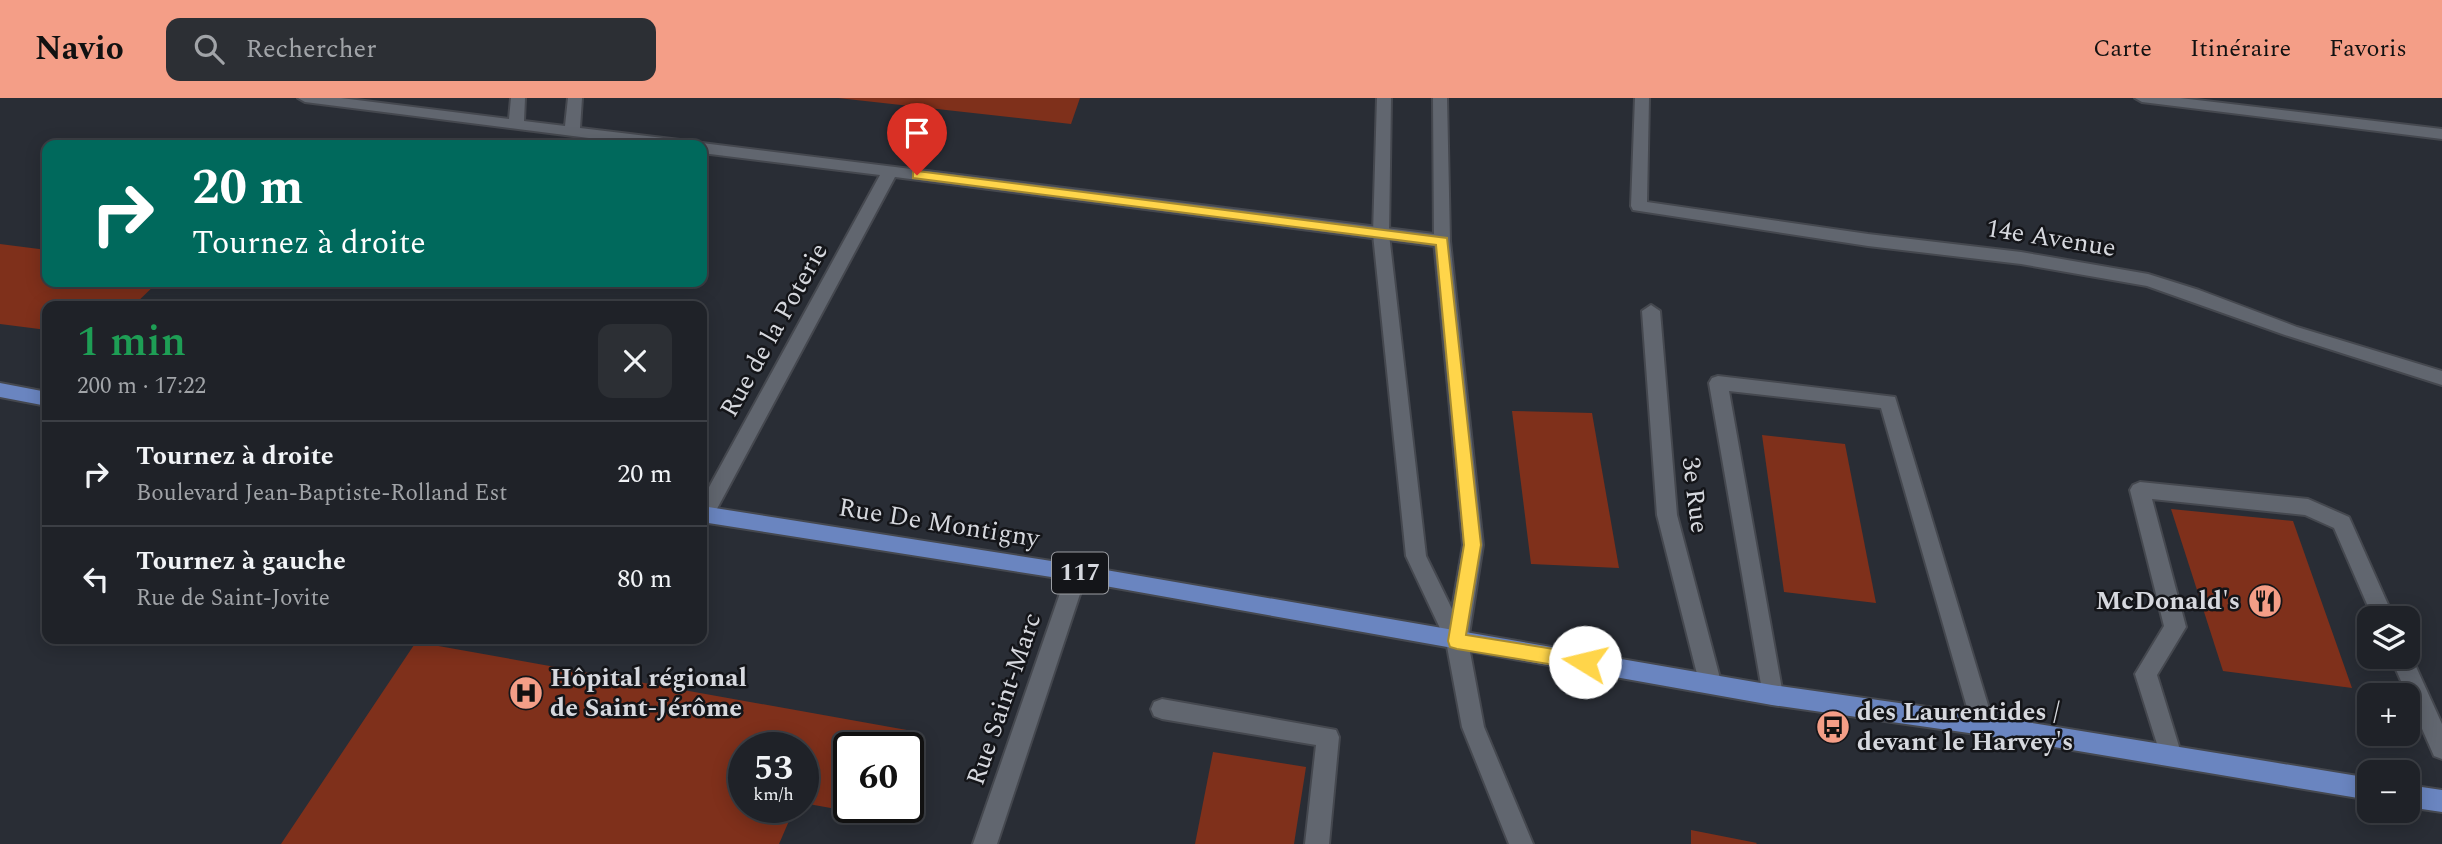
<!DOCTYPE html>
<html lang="fr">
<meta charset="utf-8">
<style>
body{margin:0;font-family:Spectral,serif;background:#2c2f34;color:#f1f3f6;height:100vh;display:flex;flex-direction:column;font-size:26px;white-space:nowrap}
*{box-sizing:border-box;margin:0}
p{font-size:23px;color:#a1a4a8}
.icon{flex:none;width:38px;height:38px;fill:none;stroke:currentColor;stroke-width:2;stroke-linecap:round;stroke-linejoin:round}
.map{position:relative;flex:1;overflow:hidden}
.panel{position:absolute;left:42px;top:203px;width:665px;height:343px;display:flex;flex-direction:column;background:#1f2228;border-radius:14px;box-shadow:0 4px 18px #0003,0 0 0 2px #3c3f45}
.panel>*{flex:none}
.guide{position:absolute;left:42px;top:42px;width:665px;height:147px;border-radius:14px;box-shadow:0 4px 18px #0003,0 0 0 2px #3c3f45;background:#00695c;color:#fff;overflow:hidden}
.buttons{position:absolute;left:2357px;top:508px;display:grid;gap:14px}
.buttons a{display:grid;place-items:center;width:63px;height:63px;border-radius:14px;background:#1f2228;box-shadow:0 4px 18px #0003,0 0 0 2px #3c3f45;font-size:35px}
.speed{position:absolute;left:728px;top:634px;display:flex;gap:14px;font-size:35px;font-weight:700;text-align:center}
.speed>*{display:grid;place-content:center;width:91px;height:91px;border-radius:50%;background:#1f2228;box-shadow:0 4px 18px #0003,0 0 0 2px #3c3f45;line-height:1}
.speed small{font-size:18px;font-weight:400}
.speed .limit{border:4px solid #111;border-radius:10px;background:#fff;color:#111}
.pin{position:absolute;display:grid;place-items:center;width:60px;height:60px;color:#fff;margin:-72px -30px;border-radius:50% 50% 50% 0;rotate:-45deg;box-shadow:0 0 7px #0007}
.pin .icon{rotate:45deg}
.me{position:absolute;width:77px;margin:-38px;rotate:279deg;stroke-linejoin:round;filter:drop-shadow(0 0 5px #0008)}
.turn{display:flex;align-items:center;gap:24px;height:147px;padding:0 35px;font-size:32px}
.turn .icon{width:91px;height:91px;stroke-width:2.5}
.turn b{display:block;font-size:49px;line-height:60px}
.round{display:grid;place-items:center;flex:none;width:74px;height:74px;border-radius:14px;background:#2c2f34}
.headline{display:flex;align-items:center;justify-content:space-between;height:119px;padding:0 35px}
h1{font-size:42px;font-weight:600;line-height:52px;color:#1e9e55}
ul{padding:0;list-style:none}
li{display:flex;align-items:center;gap:21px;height:105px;padding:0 35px;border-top:2px solid #3c3f45}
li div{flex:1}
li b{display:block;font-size:26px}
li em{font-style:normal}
header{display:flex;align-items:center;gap:42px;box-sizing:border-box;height:98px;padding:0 35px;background:#f49e87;color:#111}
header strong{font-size:33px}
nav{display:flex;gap:38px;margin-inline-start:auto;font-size:24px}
.search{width:490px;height:63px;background:#2c2f34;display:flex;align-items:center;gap:18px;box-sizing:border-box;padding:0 24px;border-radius:14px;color:#a1a4a8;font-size:26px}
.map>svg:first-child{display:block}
.building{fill:#7f301b}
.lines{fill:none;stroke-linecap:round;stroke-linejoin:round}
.service-casing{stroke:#45484f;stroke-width:4}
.minor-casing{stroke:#45484f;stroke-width:4}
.tertiary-casing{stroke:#45484f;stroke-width:4}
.primary-casing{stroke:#45484f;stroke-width:4}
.service{fill:#61666f;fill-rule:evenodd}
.minor{fill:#61666f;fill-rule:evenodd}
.tertiary{fill:#61666f;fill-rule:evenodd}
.primary{fill:#6a85c0;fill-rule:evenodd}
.route{fill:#ffd54a;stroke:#a68a30;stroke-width:2}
.labels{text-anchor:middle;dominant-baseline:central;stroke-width:5;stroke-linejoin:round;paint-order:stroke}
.shield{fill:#141519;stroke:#9c9ea3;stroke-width:2}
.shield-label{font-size:24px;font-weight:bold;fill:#d6d8de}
.street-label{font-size:26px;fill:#d6d8de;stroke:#141519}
.poi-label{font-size:26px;font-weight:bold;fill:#d6d8de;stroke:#141519;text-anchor:start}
</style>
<header>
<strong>Navio</strong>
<div class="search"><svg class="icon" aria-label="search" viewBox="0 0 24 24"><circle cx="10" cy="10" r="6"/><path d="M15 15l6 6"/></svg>Rechercher</div>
<nav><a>Carte</a><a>Itinéraire</a><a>Favoris</a></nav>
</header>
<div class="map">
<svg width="2442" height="746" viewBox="0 0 2442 746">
<rect width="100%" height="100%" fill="#292d35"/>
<g class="building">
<polygon points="838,0 1080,0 1071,26"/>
<polygon points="0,146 47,152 47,184 158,184 133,208 47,208 47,232 0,226"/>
<polygon points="1512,313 1592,315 1619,470 1531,466"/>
<polygon points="1762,337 1845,346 1876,505 1784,494"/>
<polygon points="2171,411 2293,423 2352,590 2223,573"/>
<polygon points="416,544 918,634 908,660 908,649 849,649 849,709 890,709 886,720 803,705 803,649 744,649 744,709 795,709 779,746 281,746"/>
<polygon points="1213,654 1306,669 1294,746 1195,746"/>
<polygon points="1691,732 1757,745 1756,746 1691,746"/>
</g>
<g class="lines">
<g class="service-casing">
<g id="service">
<polygon points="1718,278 1895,299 1994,627 1991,634 1983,637 1975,634 1972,627 1881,310 1729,293 1783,597 1780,604 1772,607 1764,604 1709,285 1712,280"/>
<polygon points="2140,384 2308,401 2349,419 2394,520 2373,520 2334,430 2305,417 2152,401 2186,529 2157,577 2182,658 2179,665 2171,668 2163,665 2135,576 2164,528 2130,392 2133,387"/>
<polygon points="2408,551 2442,626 2442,661 2434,658 2390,558 2408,558"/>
<polygon points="1162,601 1336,632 1339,639 1329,746 1305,746 1316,647 1162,621 1154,618 1151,611 1154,604"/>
</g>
</g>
<g class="minor-casing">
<g id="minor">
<polygon points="298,0 341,0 509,21 511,0 525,0 524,23 565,28 568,0 582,0 580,30 680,42 688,47 644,47 305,4"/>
<polygon points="1635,0 1649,0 1647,104 1868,136 2021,154 2148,176 2199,192 2297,229 2442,273 2442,287 2285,237 2147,188 2021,166 1868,148 1633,112 1631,108"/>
<polygon points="2135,0 2180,0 2442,31 2442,41 2142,4"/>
<polygon points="702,45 1442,137 1450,143 1442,149 895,79 711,422 702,423 702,402 880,77 702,55 702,47 696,47"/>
<polygon points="1651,207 1660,213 1677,417 1721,584 1718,591 1710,594 1702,591 1699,584 1657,417 1642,213"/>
<polygon points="1077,467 1084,469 1087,475 997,746 973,746 1067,475 1070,469"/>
</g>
</g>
<g class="tertiary-casing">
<polygon id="tertiary" points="1377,0 1391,0 1389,136 1426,458 1452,511 1463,447 1434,143 1433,0 1447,0 1450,143 1483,447 1468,543 1484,629 1533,746 1509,746 1462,629 1446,543 1406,458 1373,136"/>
</g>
<g class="primary-casing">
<g id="primary">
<polygon points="0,285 47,294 47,308 0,299"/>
<polygon points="702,408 1077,467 1772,587 1983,617 2370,680 2370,702 1983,637 1772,607 1077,483 702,424"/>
<polygon points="2408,687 2442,692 2442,714 2408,709"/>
</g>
</g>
<use href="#service" class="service"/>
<use href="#minor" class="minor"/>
<use href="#tertiary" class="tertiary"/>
<use href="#primary" class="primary"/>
</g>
<polygon class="route" points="917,73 1447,140 1481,447 1466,537 1585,556 1591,559 1594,564 1591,569 1585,572 1457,551 1450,549 1448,543 1464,447 1436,147 913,80 913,74"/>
<defs>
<g id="restaurant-disc" transform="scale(1.75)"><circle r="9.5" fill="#f49e87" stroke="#141519"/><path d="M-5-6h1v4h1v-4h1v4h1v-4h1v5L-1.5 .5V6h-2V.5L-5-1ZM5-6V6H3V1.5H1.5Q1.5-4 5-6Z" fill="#111"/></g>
<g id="hospital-disc" transform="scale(1.75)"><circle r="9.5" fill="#f49e87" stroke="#141519"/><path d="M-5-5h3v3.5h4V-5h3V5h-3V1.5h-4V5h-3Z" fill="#111"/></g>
<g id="bus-disc" transform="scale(1.75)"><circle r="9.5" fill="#f49e87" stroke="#141519"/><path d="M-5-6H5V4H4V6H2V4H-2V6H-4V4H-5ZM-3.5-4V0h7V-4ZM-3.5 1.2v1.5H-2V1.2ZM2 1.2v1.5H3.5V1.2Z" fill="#111"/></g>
</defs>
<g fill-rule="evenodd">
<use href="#restaurant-disc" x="2265" y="503"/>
<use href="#hospital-disc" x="526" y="595"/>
<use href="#bus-disc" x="1833" y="629"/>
</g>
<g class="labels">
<rect class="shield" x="1052" y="454.5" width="56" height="41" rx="5"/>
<g class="shield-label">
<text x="1080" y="475">117</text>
</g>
<g class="street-label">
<text transform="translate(2051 140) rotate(9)">14e Avenue</text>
<text transform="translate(774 232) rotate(-61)">Rue de la Poterie</text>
<text transform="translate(1695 397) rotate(83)">3e Rue</text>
<text transform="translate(939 425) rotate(9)">Rue De Montigny</text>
<text transform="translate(1004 601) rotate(-71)">Rue Saint-Marc</text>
</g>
<g class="poi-label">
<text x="2240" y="503" text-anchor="end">McDonald's</text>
<text x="550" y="580">Hôpital régional<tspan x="550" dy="30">de Saint-Jérôme</tspan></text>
<text x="1857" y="614">des Laurentides /<tspan x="1857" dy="30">devant le Harvey's</tspan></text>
</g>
</g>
</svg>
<div class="buttons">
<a><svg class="icon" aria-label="layers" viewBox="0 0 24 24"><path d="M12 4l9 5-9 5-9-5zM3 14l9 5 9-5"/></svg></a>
<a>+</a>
<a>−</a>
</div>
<div class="speed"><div>53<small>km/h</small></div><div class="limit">60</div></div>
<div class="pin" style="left:917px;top:77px;background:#d93025"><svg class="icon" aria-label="arrive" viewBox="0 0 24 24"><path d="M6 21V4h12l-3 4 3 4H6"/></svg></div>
<svg class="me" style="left:1585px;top:564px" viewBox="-20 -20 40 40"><circle r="19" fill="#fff"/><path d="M0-13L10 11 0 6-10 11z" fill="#ffd54a"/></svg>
<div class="guide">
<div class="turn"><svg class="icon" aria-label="right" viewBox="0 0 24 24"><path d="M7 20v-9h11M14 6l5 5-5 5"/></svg><div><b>20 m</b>Tournez à droite</div></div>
</div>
<section class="panel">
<div class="headline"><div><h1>1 min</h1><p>200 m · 17:22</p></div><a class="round"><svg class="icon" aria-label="close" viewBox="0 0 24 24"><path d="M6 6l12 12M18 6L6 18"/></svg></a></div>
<ul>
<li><svg class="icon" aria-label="right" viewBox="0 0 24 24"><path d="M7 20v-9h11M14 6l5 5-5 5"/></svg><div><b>Tournez à droite</b><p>Boulevard Jean-Baptiste-Rolland Est</p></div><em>20 m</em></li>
<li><svg class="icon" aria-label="left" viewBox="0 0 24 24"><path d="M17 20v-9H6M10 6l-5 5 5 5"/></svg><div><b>Tournez à gauche</b><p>Rue de Saint-Jovite</p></div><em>80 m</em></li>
</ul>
</section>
</div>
